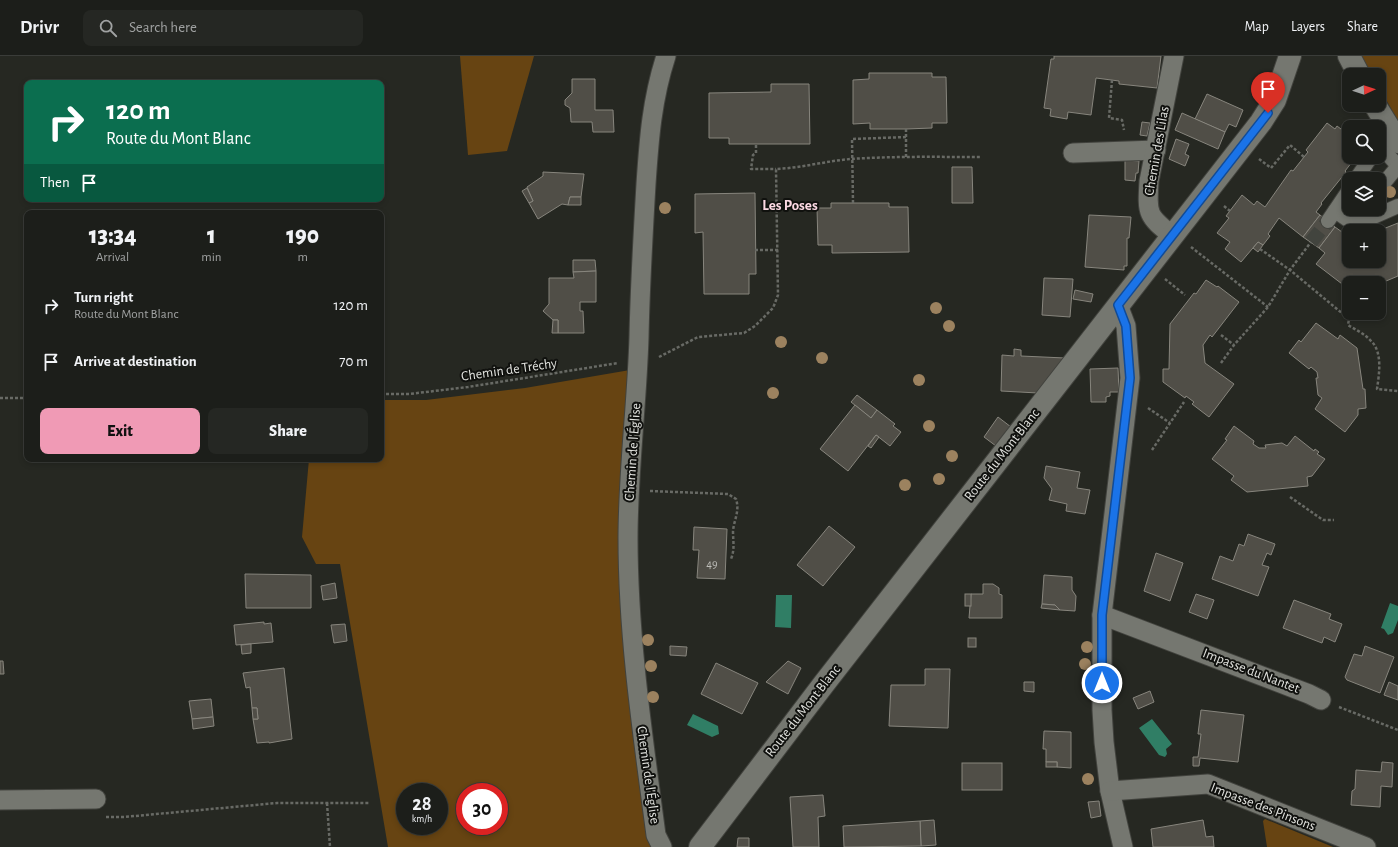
<!DOCTYPE html>
<meta charset="utf-8">
<style>
body{margin:0;font-family:"Alegreya Sans",sans-serif;background:#252723;color:#f1f3f6;height:100vh;display:flex;flex-direction:column;font-size:15px;white-space:nowrap}
*{box-sizing:border-box;margin:0}
p{font-size:13px;color:#a0a2a2}
.icon{flex:none;width:22px;height:22px;fill:none;stroke:currentColor;stroke-width:2;stroke-linecap:round;stroke-linejoin:round}
.map{position:relative;flex:1;overflow:hidden}
.drawer{position:absolute;left:24px;top:154px;width:360px;height:252px;display:flex;flex-direction:column;background:#1c1e1a;border-radius:8px;box-shadow:0 2px 6px #0003,0 0 0 1px #3a3c39}
.drawer>*{flex:none}
.guide{position:absolute;left:24px;top:24px;width:360px;height:122px;border-radius:8px;box-shadow:0 2px 6px #0003,0 0 0 1px #3a3c39;background:#0b6e4f;color:#fff;overflow:hidden}
.needle{width:26px;rotate:87deg}
.tools{position:absolute;left:1342px;top:12px;display:grid;gap:8px}
.tools a{display:grid;place-items:center;width:44px;height:44px;border-radius:8px;background:#1c1e1a;box-shadow:0 2px 6px #0003,0 0 0 1px #3a3c39;font-size:20px}
.speed{position:absolute;left:396px;top:727px;display:flex;gap:8px;font-size:20px;font-weight:700;text-align:center}
.speed>*{display:grid;place-content:center;width:52px;height:52px;border-radius:50%;background:#1c1e1a;box-shadow:0 2px 6px #0003,0 0 0 1px #3a3c39;line-height:1}
.speed small{font-size:10px;font-weight:400}
.speed .limit{border:6px solid #d22;background:#fff;color:#111}
.pin{position:absolute;display:grid;place-items:center;width:34px;height:34px;color:#fff;margin:-41px -17px;border-radius:50% 50% 50% 0;rotate:-45deg;box-shadow:0 0 4px #0007}
.pin .icon{rotate:45deg}
.me{position:absolute;width:44px;margin:-22px;rotate:0deg;stroke-linejoin:round;filter:drop-shadow(0 0 3px #0008)}
.turn{display:flex;align-items:center;gap:14px;height:84px;padding:0 16px;font-size:18px}
.turn .icon{width:52px;height:52px;stroke-width:2.5}
.turn b{display:block;font-size:28px;line-height:34px}
.then{display:flex;align-items:center;height:38px;padding:0 16px;background:#0003;gap:8px;font-size:15px}
.eta{display:flex;justify-content:space-evenly;align-items:center;height:68px;text-align:center}
.eta b{font-size:24px;font-weight:800;line-height:28px}
.cta{display:flex;gap:8px;margin-top:auto;padding:8px 16px}
.cta a{flex:1;height:46px;border-radius:8px;background:#f09ab5;color:#111;font-size:16px;font-weight:800;line-height:46px;text-align:center}
.cta a+a{background:#252723;color:#f1f3f6}
ul{padding:0;list-style:none}
li{display:flex;align-items:center;gap:12px;height:56px;padding:0 16px}
li div{flex:1}
li b{display:block;font-size:15px}
li em{font-style:normal}
header{display:flex;align-items:center;gap:24px;box-sizing:border-box;height:56px;padding:0 20px;background:#1c1e1a;border-bottom:1px solid #3a3c39}
header strong{font-size:19px}
nav{display:flex;gap:22px;margin-inline-start:auto;font-size:14px}
.search{width:280px;height:36px;background:#252723;display:flex;align-items:center;gap:10px;box-sizing:border-box;padding:0 14px;border-radius:8px;color:#a0a2a2;font-size:15px}
.map>svg:first-child{display:block}
.green{fill:#674412;fill-rule:evenodd}
.water{fill:#307e65}
.building{fill:#504e47;stroke:#87857d}
.lines{fill:none;stroke-linecap:round;stroke-linejoin:round}
.pedestrian-tunnel{stroke:#42443e;stroke-width:14;stroke-dasharray:14 7;stroke-linecap:butt}
.pedestrian-casing{stroke:#42433e;stroke-width:16}
.minor-casing{stroke:#42433e;stroke-width:21}
.tertiary-casing{stroke:#42433e;stroke-width:24}
.path{stroke:#686a65;stroke-width:2.5;stroke-dasharray:3 2;stroke-linecap:butt}
.pedestrian{stroke:#757770;stroke-width:14}
.minor{stroke:#757770;stroke-width:19}
.tertiary{stroke:#757770;stroke-width:22}
.tree{fill:#9c825f}
.route-casing{stroke:#114b97;stroke-width:10}
.route{stroke:#1a73e8;stroke-width:7}
.labels{text-anchor:middle;dominant-baseline:central;stroke-width:4;stroke-linejoin:round;paint-order:stroke}
.number-label{font-size:12px;fill:#bebeb9}
.street-label{font-size:14px;fill:#e2e3df;stroke:#10110e}
.neighbourhood-label{font-size:15px;font-weight:bold;fill:#fcd9e3;stroke:#10110e}
</style>
<header>
<strong>Drivr</strong>
<div class="search"><svg class="icon" aria-label="search" viewBox="0 0 24 24"><circle cx="10" cy="10" r="6"/><path d="M15 15l6 6"/></svg>Search here</div>
<nav><a>Map</a><a>Layers</a><a>Share</a></nav>
</header>
<div class="map">
<svg width="1398" height="791" viewBox="0 0 1398 791">
<rect width="100%" height="100%" fill="#262822"/>
<g class="green">
<polygon points="460,0 534,0 507,95 468,99"/>
<polygon points="1361,0 1398,0 1398,65 1379,31 1379,19 1372,19"/>
<path d="M 630,314 L 637,696 L 645,772 L 651,791 L 388,791 L 340,508 L 316,508 L 302,481 L 309,403 L 381,403 L 381,344 L 426,344 L 525,332 ZM 405,736 L 439,736 L 439,770 L 405,770 ZM 465,736 L 499,736 L 499,770 L 465,770 Z"/>
<polygon points="1265,763 1333,791 1267,791 1263,765"/>
</g>
<g class="water">
<polygon points="776,539 792,539 791,572 775,571"/>
<polygon points="1390,547 1398,550 1398,564 1393,577 1388,579 1384,573 1381,572"/>
<polygon points="693,658 718,670 719,678 712,681 687,669"/>
<polygon points="1152,663 1172,688 1166,693 1167,698 1165,701 1159,699 1139,672"/>
</g>
<g class="building">
<polygon points="1054,0 1161,0 1157,32 1119,28 1119,25 1096,22 1091,59 1068,56 1067,63 1050,60 1051,53 1044,52 1051,3 1054,3"/>
<polygon points="869,17 932,17 932,21 946,21 947,67 932,67 932,72 906,73 870,73 870,67 853,68 853,24 869,23"/>
<polygon points="572,23 595,23 595,54 613,54 614,76 593,76 592,66 571,66 570,52 565,49 565,44 572,37"/>
<polygon points="771,28 809,28 810,88 729,88 729,82 709,82 709,37 771,36"/>
<polygon points="1207,38 1243,54 1236,71 1229,68 1225,76 1195,63"/>
<polygon points="1182,57 1225,76 1218,93 1175,74"/>
<polygon points="1142,66 1150,67 1147,80 1140,79"/>
<polygon points="1327,67 1335,73 1337,70 1349,79 1349,101 1356,101 1345,115 1346,116 1321,147 1322,148 1316,156 1320,159 1303,181 1279,162 1268,178 1270,180 1263,189 1258,186 1241,206 1225,193 1230,186 1217,177 1229,162 1226,160 1242,139 1254,149 1257,145 1265,151 1291,114 1293,115 1304,101 1308,96 1306,94"/>
<polygon points="1176,83 1189,88 1185,98 1189,100 1185,110 1169,103"/>
<polygon points="1125,104 1139,105 1138,117 1136,117 1135,125 1125,124"/>
<polygon points="952,111 972,111 973,147 952,147"/>
<polygon points="543,116 584,118 581,141 570,141 568,149 562,148 538,163 529,147 533,145 527,131 543,120"/>
<polygon points="527,132 533,145 529,147 522,135"/>
<polygon points="755,137 756,218 749,218 749,238 704,238 703,176 695,177 695,138"/>
<polygon points="570,141 581,141 581,149 568,149"/>
<polygon points="831,147 889,147 889,151 908,151 909,196 832,197 832,189 818,189 817,152 831,152"/>
<polygon points="1089,159 1131,161 1129,182 1127,182 1127,210 1124,210 1124,214 1085,211"/>
<polygon points="1320,159 1335,171 1319,192 1303,181"/>
<polygon points="1398,167 1398,220 1379,228 1349,227 1346,231 1316,208 1325,197 1319,192 1335,171 1349,181 1349,205 1379,205 1378,175"/>
<polygon points="1258,186 1263,189 1258,196 1253,192"/>
<polygon points="573,204 595,204 596,215 573,216"/>
<polygon points="596,215 596,246 580,246 580,255 583,255 584,277 558,277 558,264 553,264 543,255 549,248 549,222 574,222 573,216"/>
<polygon points="1044,222 1073,223 1070,261 1042,259"/>
<polygon points="1206,224 1217,231 1218,230 1239,246 1212,281 1210,279 1203,289 1205,307 1234,328 1209,361 1192,348 1194,346 1186,340 1185,342 1163,326 1163,313 1169,313 1170,268 1194,237 1196,238"/>
<polygon points="1075,234 1093,238 1091,246 1073,243"/>
<polygon points="553,264 558,264 558,277 552,277"/>
<polygon points="1316,267 1338,283 1340,279 1357,292 1363,333 1365,333 1366,352 1358,353 1358,359 1345,376 1315,353 1322,342 1318,339 1316,322 1318,322 1317,316 1311,311 1309,313 1289,297 1299,284 1301,286"/>
<polygon points="1014,293 1021,294 1021,300 1065,302 1038,337 1001,335 1002,299 1014,300"/>
<polygon points="1118,312 1119,336 1110,336 1110,340 1106,341 1106,346 1091,346 1090,313"/>
<polygon points="857,339 877,354 871,362 851,346"/>
<polygon points="855,349 871,362 877,354 895,368 893,370 901,376 890,390 876,379 848,415 820,393"/>
<polygon points="998,361 1011,371 996,390 984,381"/>
<polygon points="1234,370 1254,385 1253,388 1259,392 1266,392 1265,389 1282,387 1287,390 1295,380 1314,395 1315,393 1319,396 1317,398 1325,403 1312,420 1307,421 1308,430 1247,436 1231,424 1234,420 1212,403 1227,384 1225,383"/>
<polygon points="876,379 879,381 871,392 868,390"/>
<polygon points="1046,410 1080,416 1077,432 1090,434 1085,458 1066,455 1067,448 1049,444 1052,433 1044,422"/>
<polygon points="829,470 855,491 823,530 797,509"/>
<polygon points="694,471 727,473 725,523 697,522 699,494 693,494"/>
<polygon points="1248,478 1275,488 1271,499 1267,497 1262,509 1269,511 1258,540 1212,523 1220,500 1233,505 1239,488 1244,490"/>
<polygon points="1156,497 1183,507 1170,545 1144,535"/>
<polygon points="245,518 311,519 311,552 246,552"/>
<polygon points="1044,519 1072,521 1072,534 1076,540 1075,555 1060,554 1055,549 1042,548"/>
<polygon points="335,527 337,542 323,544 321,530"/>
<polygon points="983,528 993,528 999,532 999,538 1002,539 1002,562 969,562 971,538 983,538"/>
<rect x="965" y="538" width="6" height="12"/>
<polygon points="1196,538 1214,544 1207,563 1189,556"/>
<polygon points="1294,544 1331,558 1329,563 1342,568 1335,586 1324,581 1322,587 1283,572"/>
<polygon points="1042,548 1055,549 1060,554 1041,552"/>
<polygon points="264,566 264,568 271,567 273,586 236,589 234,569"/>
<polygon points="345,568 347,585 334,587 331,569"/>
<rect x="968" y="582" width="8" height="9"/>
<polygon points="251,588 251,597 242,598 241,589"/>
<polygon points="670,590 687,591 686,600 670,599"/>
<polygon points="1365,590 1394,601 1380,637 1347,624 1345,621 1354,598 1362,600"/>
<polygon points="0,605 3,605 4,618 0,618"/>
<polygon points="788,605 801,612 788,638 766,626"/>
<polygon points="716,607 758,627 742,658 701,638"/>
<polygon points="284,612 292,683 269,687 269,686 257,687 253,663 258,663 257,652 252,652 250,631 246,632 243,617"/>
<polygon points="925,613 950,613 948,672 889,670 891,629 925,629"/>
<polygon points="1024,626 1034,626 1034,636 1024,635"/>
<polygon points="1389,626 1398,630 1398,644 1384,639"/>
<polygon points="1150,635 1154,646 1138,653 1133,642"/>
<polygon points="211,643 213,661 192,663 189,645"/>
<polygon points="252,652 257,652 258,663 253,663"/>
<polygon points="1201,654 1244,659 1238,706 1200,702 1199,710 1193,710 1193,701 1198,701 1201,678 1198,678"/>
<polygon points="213,661 214,670 193,673 192,663"/>
<polygon points="1044,675 1071,676 1071,712 1057,711 1057,706 1046,706 1046,693 1043,693"/>
<rect x="1046" y="706" width="11" height="5"/>
<polygon points="1382,706 1393,707 1392,731 1381,730 1380,751 1351,749 1352,735 1355,733 1356,714 1381,716"/>
<rect x="962" y="707" width="40" height="27"/>
<polygon points="823,739 825,760 818,761 819,791 793,791 790,741"/>
<polygon points="1099,745 1101,760 1091,762 1088,746"/>
<polygon points="934,764 936,789 921,790 920,765"/>
<polygon points="1203,764 1206,781 1213,780 1214,791 1153,791 1151,773"/>
<polygon points="920,765 921,790 844,791 843,770"/>
<polygon points="738,782 749,782 749,791 737,791"/>
</g>
<g class="lines">
<polyline class="pedestrian-tunnel" points="1311,186 1328,165"/>
<g class="pedestrian-casing">
<g id="pedestrian">
<polyline points="1379,89 1398,110"/>
<polyline points="1356,123 1371,101"/>
<polyline points="1379,133 1398,110"/>
<polyline points="1335,155 1355,169 1398,150"/>
<polyline points="1328,165 1349,134"/>
</g>
</g>
<g class="minor-casing">
<g id="minor">
<polyline points="1073,97 1156,94"/>
<path d="M 1173,180 C 1147,160 1147,158 1149,125 L 1174,0"/>
<polyline points="1118,249 1126,270 1130,322 1102,559 1102,654 1104,686 1110,735 1123,791"/>
<polyline points="1102,559 1309,638 1321,644"/>
<polyline points="1110,735 1208,728 1366,791"/>
<polyline points="0,744 96,743"/>
<path d="M 662,791 L 656,779 C 643,681 628,581 628,482 C 628,415 637,348 639,281 C 640,230 643,179 646,128 C 649,83 652,43 666,0"/>
</g>
</g>
<g class="tertiary-casing">
<g id="tertiary">
<polyline points="1349,0 1359,19"/>
<polyline points="1375,49 1398,86"/>
<polyline points="700,791 823,629 1261,66 1275,44 1290,0"/>
</g>
</g>
<g class="path">
<polyline points="1112,24 1109,62 1122,64 1124,74"/>
<polyline points="756,89 756,97 753,99 751,113 776,113"/>
<polyline points="906,101 906,73"/>
<polyline points="1259,103 1271,112 1290,89 1304,101"/>
<polyline points="853,147 852,83 907,81"/>
<polyline points="1224,150 1230,155"/>
<polyline points="1191,191 1268,251"/>
<path d="M 1260,193 L 1290,214 L 1349,263 L 1348,269 C 1356,274 1365,278 1371,285 C 1383,296 1379,319 1377,333 L 1398,335"/>
<polyline points="755,194 778,194"/>
<polyline points="1165,223 1185,239"/>
<polyline points="1221,279 1234,289"/>
<path d="M 659,301 L 698,281 L 744,277 L 755,270 L 773,252 L 778,239 L 776,113 C 801,112 826,105 851,103 C 894,100 937,101 980,101"/>
<polyline points="1221,307 1234,289 1268,251 1290,214 1311,186"/>
<polyline points="381,338 409,338 468,331 618,307"/>
<polyline points="0,342 27,342"/>
<polyline points="1148,352 1170,367"/>
<polyline points="1152,394 1184,346"/>
<path d="M 650,435 L 728,438 L 736,443 C 740,455 734,464 733,475 C 733,486 735,493 731,503"/>
<polyline points="1290,441 1323,464 1334,464"/>
<polyline points="1339,651 1398,674"/>
<polyline points="327,747 330,791"/>
<polyline points="106,761 124,761 277,747 369,747"/>
</g>
<use href="#pedestrian" class="pedestrian"/>
<use href="#minor" class="minor"/>
<use href="#tertiary" class="tertiary"/>
</g>
<g class="tree">
<circle cx="1390" cy="136" r="6"/>
<circle cx="665" cy="152" r="6"/>
<circle cx="936" cy="252" r="6"/>
<circle cx="949" cy="270" r="6"/>
<circle cx="781" cy="286" r="6"/>
<circle cx="822" cy="302" r="6"/>
<circle cx="919" cy="324" r="6"/>
<circle cx="773" cy="337" r="6"/>
<circle cx="929" cy="370" r="6"/>
<circle cx="952" cy="400" r="6"/>
<circle cx="939" cy="423" r="6"/>
<circle cx="905" cy="429" r="6"/>
<circle cx="648" cy="584" r="6"/>
<circle cx="1087" cy="591" r="6"/>
<circle cx="1085" cy="608" r="6"/>
<circle cx="651" cy="610" r="6"/>
<circle cx="1088" cy="631" r="6"/>
<circle cx="653" cy="641" r="6"/>
<circle cx="1088" cy="723" r="6"/>
</g>
<g class="lines">
<g class="route-casing">
<polyline id="route" points="1102,627 1102,559 1130,322 1126,270 1118,249 1268,57"/>
</g>
<use href="#route" class="route"/>
</g>
<g class="labels">
<g class="number-label">
<text x="712" y="508">49</text>
</g>
<g class="street-label">
<text transform="translate(1157 95) rotate(-80)">Chemin des Lilas</text>
<text transform="translate(509 314) rotate(-8)">Chemin de Tréchy</text>
<text transform="translate(633 396) rotate(-86)">Chemin de l'Église</text>
<text transform="translate(1002 399) rotate(-52)">Route du Mont Blanc</text>
<text transform="translate(1251 615) rotate(21)">Impasse du Nantet</text>
<text transform="translate(803 655) rotate(-52)">Route du Mont Blanc</text>
<text transform="translate(648 719) rotate(82)">Chemin de l'Église</text>
<text transform="translate(1263 751) rotate(21)">Impasse des Pinsons</text>
</g>
<g class="neighbourhood-label">
<text x="790" y="149">Les Poses</text>
</g>
</g>
</svg>
<div class="tools">
<a><svg class="needle" viewBox="-14 -14 28 28"><path d="M0-13l5 13h-10z" fill="#e53935"/><path d="M0 13l5-13h-10z" fill="#a0a2a2"/></svg></a>
<a><svg class="icon" aria-label="search" viewBox="0 0 24 24"><circle cx="10" cy="10" r="6"/><path d="M15 15l6 6"/></svg></a>
<a><svg class="icon" aria-label="layers" viewBox="0 0 24 24"><path d="M12 4l9 5-9 5-9-5zM3 14l9 5 9-5"/></svg></a>
<a>+</a>
<a>−</a>
</div>
<div class="speed"><div>28<small>km/h</small></div><div class="limit">30</div></div>
<div class="pin" style="left:1268px;top:57px;background:#d93025"><svg class="icon" aria-label="arrive" viewBox="0 0 24 24"><path d="M6 21V4h12l-3 4 3 4H6"/></svg></div>
<svg class="me" style="left:1102px;top:627px" viewBox="-20 -20 40 40"><circle r="17" fill="#1a73e8" stroke="#fff" stroke-width="3"/><path d="M0-11L8 9 0 5-8 9z" fill="#fff"/></svg>
<div class="guide">
<div class="turn"><svg class="icon" aria-label="right" viewBox="0 0 24 24"><path d="M7 20v-9h11M14 6l5 5-5 5"/></svg><div><b>120 m</b>Route du Mont Blanc</div></div>
<div class="then">Then<svg class="icon" aria-label="arrive" viewBox="0 0 24 24"><path d="M6 21V4h12l-3 4 3 4H6"/></svg></div>
</div>
<section class="drawer">
<div class="eta">
<div><b>13:34</b><p>Arrival</p></div>
<div><b>1</b><p>min</p></div>
<div><b>190</b><p>m</p></div>
</div>
<ul>
<li><svg class="icon" aria-label="right" viewBox="0 0 24 24"><path d="M7 20v-9h11M14 6l5 5-5 5"/></svg><div><b>Turn right</b><p>Route du Mont Blanc</p></div><em>120 m</em></li>
<li><svg class="icon" aria-label="arrive" viewBox="0 0 24 24"><path d="M6 21V4h12l-3 4 3 4H6"/></svg><div><b>Arrive at destination</b></div><em>70 m</em></li>
</ul>
<div class="cta"><a>Exit</a><a>Share</a></div>
</section>
</div>
